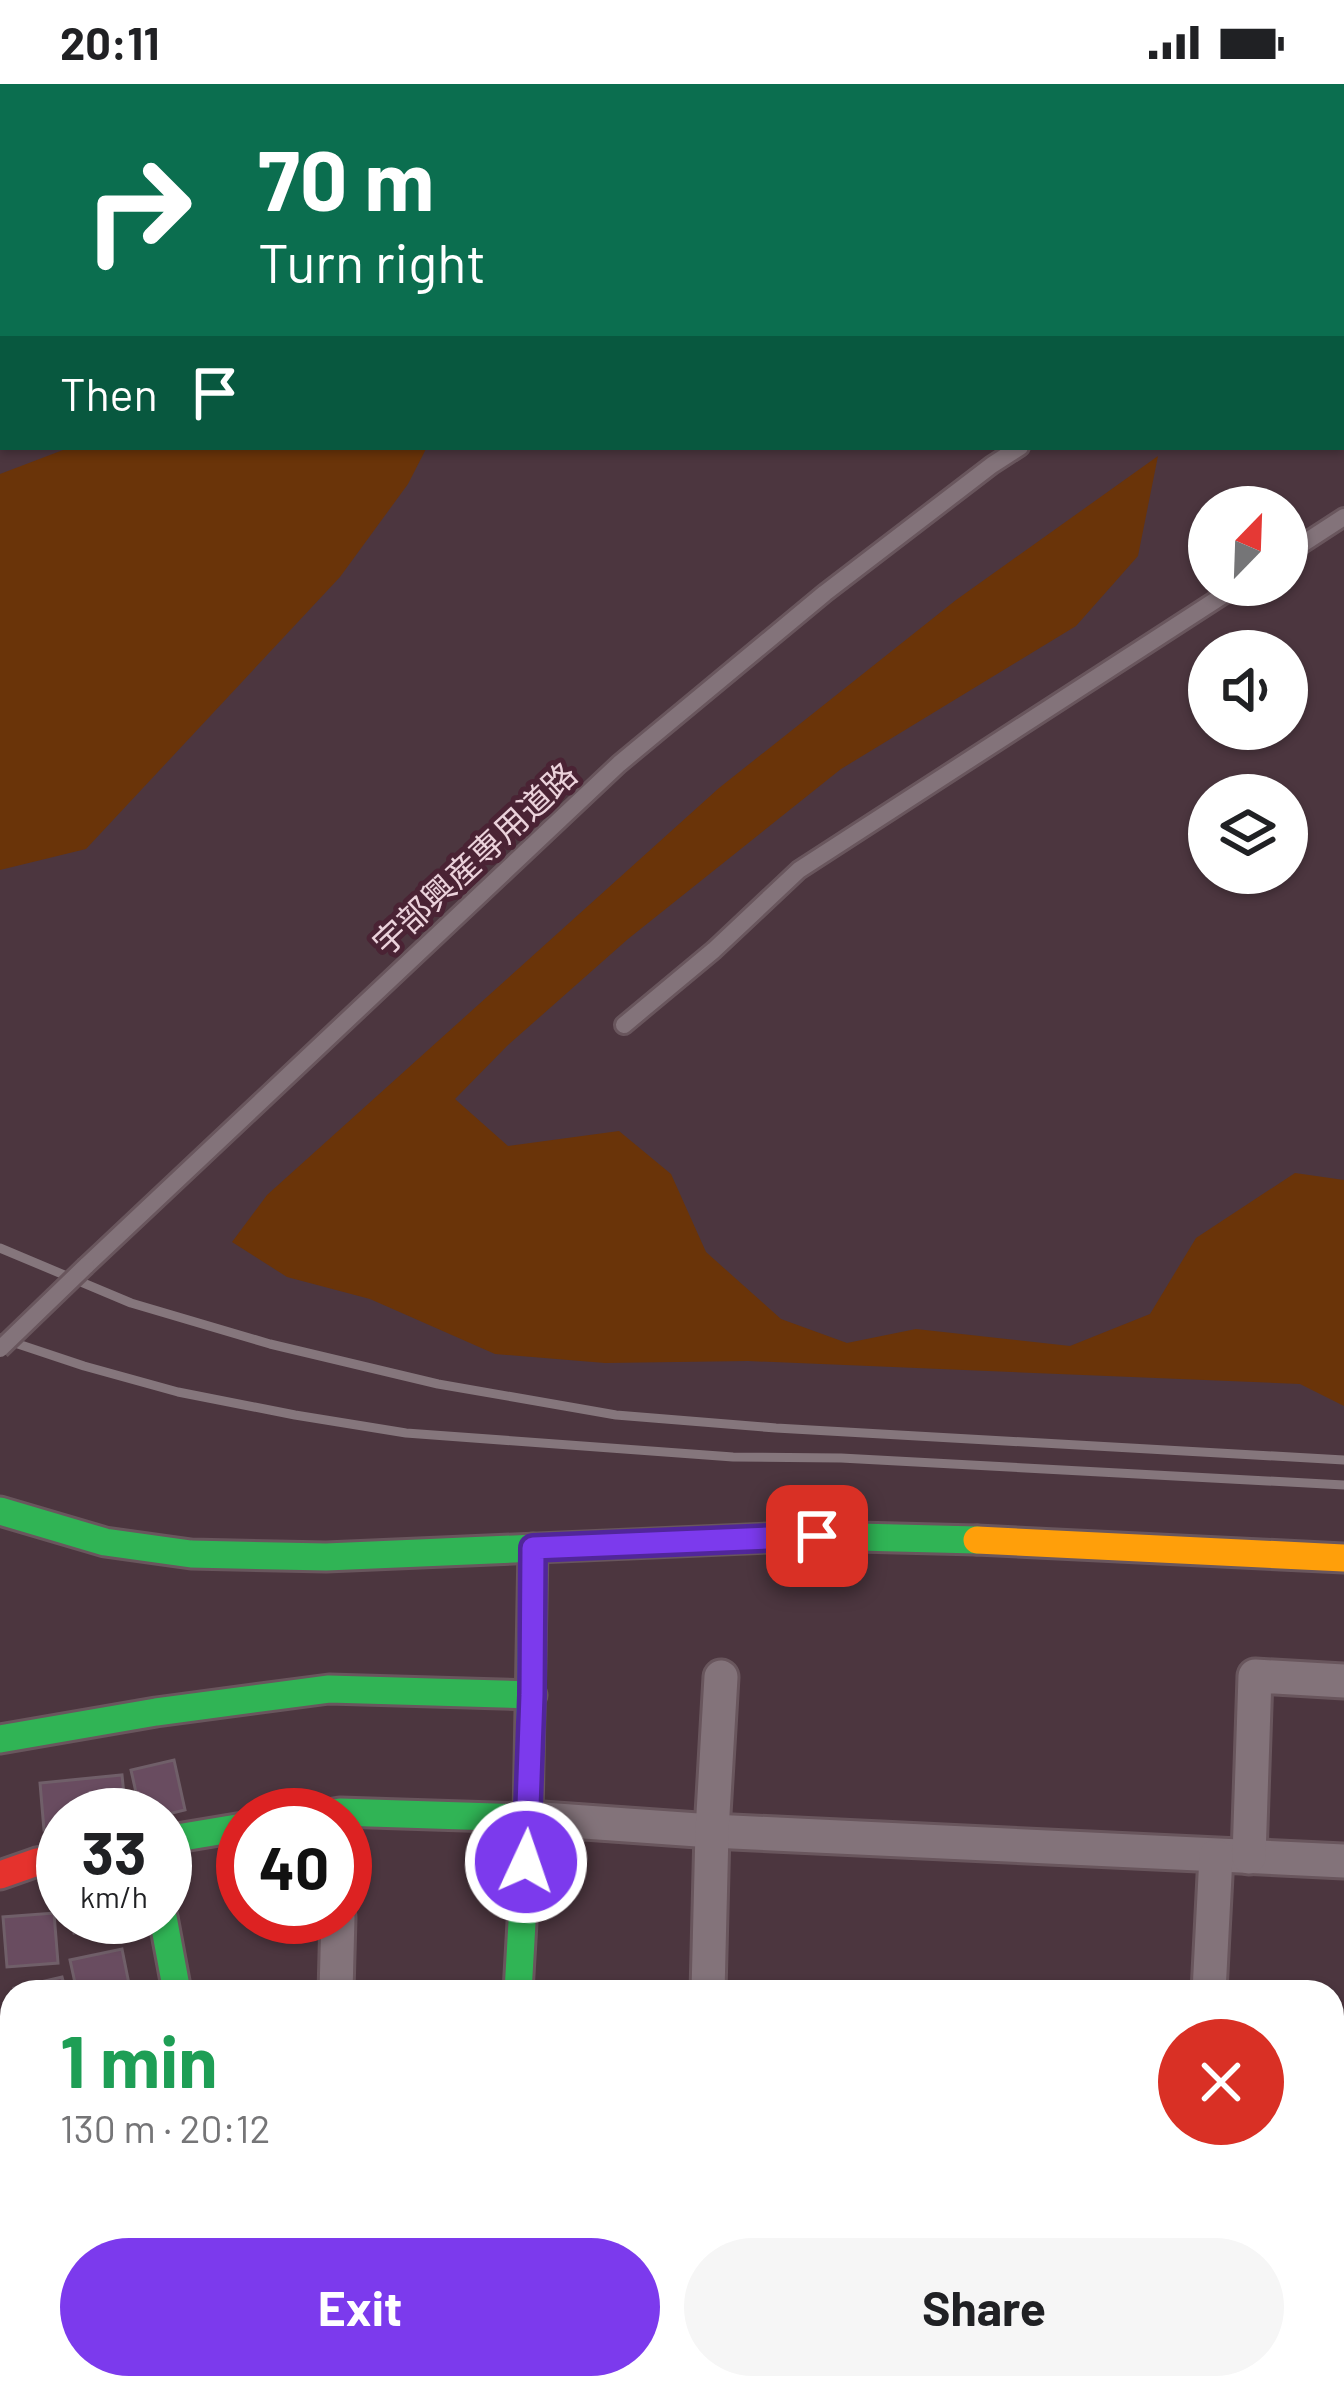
<!DOCTYPE html>
<meta charset="utf-8">
<style>
body{margin:0;font-family:Barlow,"Noto Sans JP",sans-serif;background:#f6f6f6;color:#202124;height:100vh;display:flex;flex-direction:column;font-size:45px;white-space:nowrap}
*{box-sizing:border-box;margin:0}
p{font-size:39px;color:#757577}
.icon{flex:none;width:66px;height:66px;fill:none;stroke:currentColor;stroke-width:2;stroke-linecap:round;stroke-linejoin:round}
.map{position:relative;flex:1;overflow:hidden}
.sheet{position:absolute;left:0px;top:1896px;width:1344px;height:420px;display:flex;flex-direction:column;background:#fff;border-radius:36px 36px 0 0;box-shadow:0 3px 9px #0004}
.sheet>*{flex:none}
.hud{position:absolute;left:0px;top:0px;width:1344px;height:366px;box-shadow:0 3px 9px #0004;background:#0b6e4f;color:#fff;overflow:hidden}
.needle{width:78px;rotate:23deg}
.controls{position:absolute;left:1188px;top:402px;display:grid;gap:24px}
.controls a{display:grid;place-items:center;width:120px;height:120px;border-radius:50%;background:#fff;box-shadow:0 3px 9px #0004;font-size:60px}
.speed{position:absolute;left:36px;top:1704px;display:flex;gap:24px;font-size:60px;font-weight:700;text-align:center}
.speed>*{display:grid;place-content:center;width:156px;height:156px;border-radius:50%;background:#fff;box-shadow:0 3px 9px #0004;line-height:1}
.speed small{font-size:30px;font-weight:400}
.speed .limit{border:18px solid #d22;background:#fff;color:#111}
.pin{position:absolute;display:grid;place-items:center;width:102px;height:102px;color:#fff;margin:-51px;border-radius:24px;box-shadow:0 6px 18px #0006}
.me{position:absolute;width:132px;margin:-66px;rotate:3deg;stroke-linejoin:round;filter:drop-shadow(0 0 9px #0008)}
.turn{display:flex;align-items:center;gap:42px;height:252px;padding:0 60px;font-size:54px}
.turn .icon{width:156px;height:156px;stroke-width:2.5}
.turn b{display:block;font-size:84px;line-height:102px}
.then{display:flex;align-items:center;height:114px;padding:0 60px;background:#0003;gap:24px;font-size:45px}
.round{display:grid;place-items:center;flex:none;width:126px;height:126px;border-radius:63px;background:#f6f6f6}
.head{display:flex;align-items:center;justify-content:space-between;height:204px;padding:0 60px}
h1{font-size:72px;font-weight:700;line-height:90px;color:#1e9e55}
.action{display:flex;gap:24px;margin-top:auto;padding:24px 60px}
.action a{flex:1;height:138px;border-radius:72px;background:#7c3aed;color:#fff;font-size:48px;font-weight:700;line-height:138px;text-align:center}
.action a+a{background:#f6f6f6;color:#202124}
.status{display:flex;justify-content:space-between;align-items:center;height:84px;padding:0 60px;background:#fff;direction:ltr}
.status svg{height:33px;fill:currentColor}
.map>svg:first-child{display:block}
.green{fill:#6a3409}
.building{fill:#694c60;stroke:#705f69;stroke-width:3}
.lines{fill:none;stroke-linecap:round;stroke-linejoin:round}
.lane-casing{stroke:#69565d;stroke-width:22}
.street-casing{stroke:#69565d;stroke-width:39}
.fast-casing{stroke:#69565d;stroke-width:33}
.slow-casing{stroke:#69565d;stroke-width:33}
.jam-casing{stroke:#69565d;stroke-width:33}
.lane{stroke:#83737a;stroke-width:16}
.street{stroke:#83737a;stroke-width:33}
.fast{stroke:#30b455;stroke-width:27}
.slow{stroke:#ff9f0a;stroke-width:27}
.jam{stroke:#e5322d;stroke-width:27}
.rail{stroke:#85767c;stroke-width:9}
.lane-bridge-casing{stroke:#69565d;stroke-width:22;stroke-linecap:butt}
.lane-bridge{stroke:#83737a;stroke-width:16}
.route-casing{stroke:#51269a;stroke-width:30}
.route{stroke:#7c3aed;stroke-width:21}
.labels{text-anchor:middle;dominant-baseline:central;stroke-width:10;stroke-linejoin:round;paint-order:stroke}
.street-label{font-size:33px;fill:#ebd2db;stroke:#4a2334}
</style>
<div class="status"><b>20:11</b><svg viewBox="0 0 49 12"><path d="M0 12V9h3v3zM5 12V6h3v6zM10 12V3h3v9zM15 12V0h3v12zM26 1h20v11H26zM47 4h2v5h-2z"/></svg></div>
<div class="map">
<svg width="1344" height="2316" viewBox="0 0 1344 2316">
<rect width="100%" height="100%" fill="#4c363f"/>
<g class="green">
<polygon points="314,0 1068,0 1061,3 313,3"/>
<polygon points="71,363 427,363 408,400 340,493 86,765 0,786 0,390"/>
<polygon points="1158,372 1138,472 1076,542 841,685 628,855 507,962 455,1015 508,1062 619,1047 671,1090 706,1168 781,1235 847,1259 916,1245 1070,1262 1150,1230 1196,1154 1295,1089 1344,1096 1344,1322 1300,1300 748,1277 605,1279 495,1270 370,1215 287,1193 232,1158 267,1111 719,704 956,516"/>
</g>
<g class="building">
<polygon points="174,1676 185,1726 164,1731 141,1731 131,1686"/>
<polygon points="122,1691 126,1731 63,1731 63,1744 44,1746 40,1699"/>
<polygon points="54,1829 58,1879 7,1883 3,1833"/>
<polygon points="71,1833 106,1833 108,1843 74,1849"/>
<polygon points="122,1865 130,1905 116,1908 77,1908 70,1876"/>
<polygon points="62,1893 66,1908 15,1908 14,1904"/>
</g>
<g class="lines">
<g class="lane-casing">
<g id="lane">
<polyline points="1341,164 1344,162"/>
<polyline points="1287,470 1344,433"/>
<polyline points="624,941 714,866 799,786 1239,501"/>
<polyline points="86,1182 619,680 825,509 992,381 1020,363"/>
</g>
</g>
<g class="street-casing">
<g id="street">
<polyline points="528,1734 712,1747 1344,1777"/>
<polyline points="1249,1773 1255,1592 1344,1597"/>
<polyline points="336,1908 338,1833"/>
<polyline points="708,1908 712,1747 721,1593"/>
<polyline points="1209,1908 1216,1772"/>
<polyline points="1332,1953 1344,1953"/>
<polyline points="131,2316 143,2304"/>
</g>
</g>
<g class="fast-casing">
<g id="fast">
<polyline points="0,1427 105,1458 191,1470 326,1473 817,1452 977,1456"/>
<polyline points="0,1655 156,1628 329,1605 532,1611"/>
<polyline points="322,1731 340,1728 528,1734"/>
<polyline points="165,1756 243,1743"/>
<polyline points="163,1833 177,1908"/>
<polyline points="518,1908 528,1734 533,1464"/>
<polyline points="0,2136 12,2148"/>
<polyline points="1332,2137 1344,2137"/>
<polyline points="0,2241 12,2232"/>
<polyline points="174,2304 185,2316"/>
<polyline points="855,2304 1063,2316"/>
<polyline points="731,2316 732,2304"/>
</g>
</g>
<g class="slow-casing">
<polyline id="slow" points="977,1456 1344,1474"/>
</g>
<g class="jam-casing">
<polyline id="jam" points="0,1791 37,1778 63,1773"/>
</g>
<use href="#lane" class="lane"/>
<use href="#street" class="street"/>
<use href="#fast" class="fast"/>
<use href="#slow" class="slow"/>
<use href="#jam" class="jam"/>
<g class="rail">
<polyline points="0,1164 131,1219 270,1260 438,1300 616,1331 776,1344 1344,1376"/>
<polyline points="0,1254 84,1282 178,1308 295,1331 406,1349 733,1373 841,1374 1344,1401"/>
</g>
<g class="lane-bridge-casing">
<polyline id="lane-bridge" points="0,1265 86,1182"/>
</g>
<use href="#lane-bridge" class="lane-bridge"/>
</g>
<g class="lines">
<g class="route-casing">
<polyline id="route" points="526,1778 532,1611 533,1464 817,1452"/>
</g>
<use href="#route" class="route"/>
</g>
<g class="labels">
<g class="street-label">
<text transform="translate(474 774) rotate(-43)">宇部興産専用道路</text>
</g>
</g>
</svg>
<div class="controls">
<a><svg class="needle" viewBox="-14 -14 28 28"><path d="M0-13l5 13h-10z" fill="#e53935"/><path d="M0 13l5-13h-10z" fill="#757577"/></svg></a>
<a><svg class="icon" aria-label="sound" viewBox="0 0 24 24"><path d="M4 9h4l5-4v14l-5-4H4zM17 9q2 3 0 6"/></svg></a>
<a><svg class="icon" aria-label="layers" viewBox="0 0 24 24"><path d="M12 4l9 5-9 5-9-5zM3 14l9 5 9-5"/></svg></a>
</div>
<div class="speed"><div>33<small>km/h</small></div><div class="limit">40</div></div>
<div class="pin" style="left:817px;top:1452px;background:#d93025"><svg class="icon" aria-label="arrive" viewBox="0 0 24 24"><path d="M6 21V4h12l-3 4 3 4H6"/></svg></div>
<svg class="me" style="left:526px;top:1778px" viewBox="-20 -20 40 40"><circle r="17" fill="#7c3aed" stroke="#fff" stroke-width="3"/><path d="M0-11L8 9 0 5-8 9z" fill="#fff"/></svg>
<div class="hud">
<div class="turn"><svg class="icon" aria-label="right" viewBox="0 0 24 24"><path d="M7 20v-9h11M14 6l5 5-5 5"/></svg><div><b>70 m</b>Turn right</div></div>
<div class="then">Then<svg class="icon" aria-label="arrive" viewBox="0 0 24 24"><path d="M6 21V4h12l-3 4 3 4H6"/></svg></div>
</div>
<section class="sheet">
<div class="head"><div><h1>1 min</h1><p>130 m · 20:12</p></div><a class="round" style="background:#d93025;color:#fff"><svg class="icon" aria-label="close" viewBox="0 0 24 24"><path d="M6 6l12 12M18 6L6 18"/></svg></a></div>
<div class="action"><a>Exit</a><a>Share</a></div>
</section>
</div>
